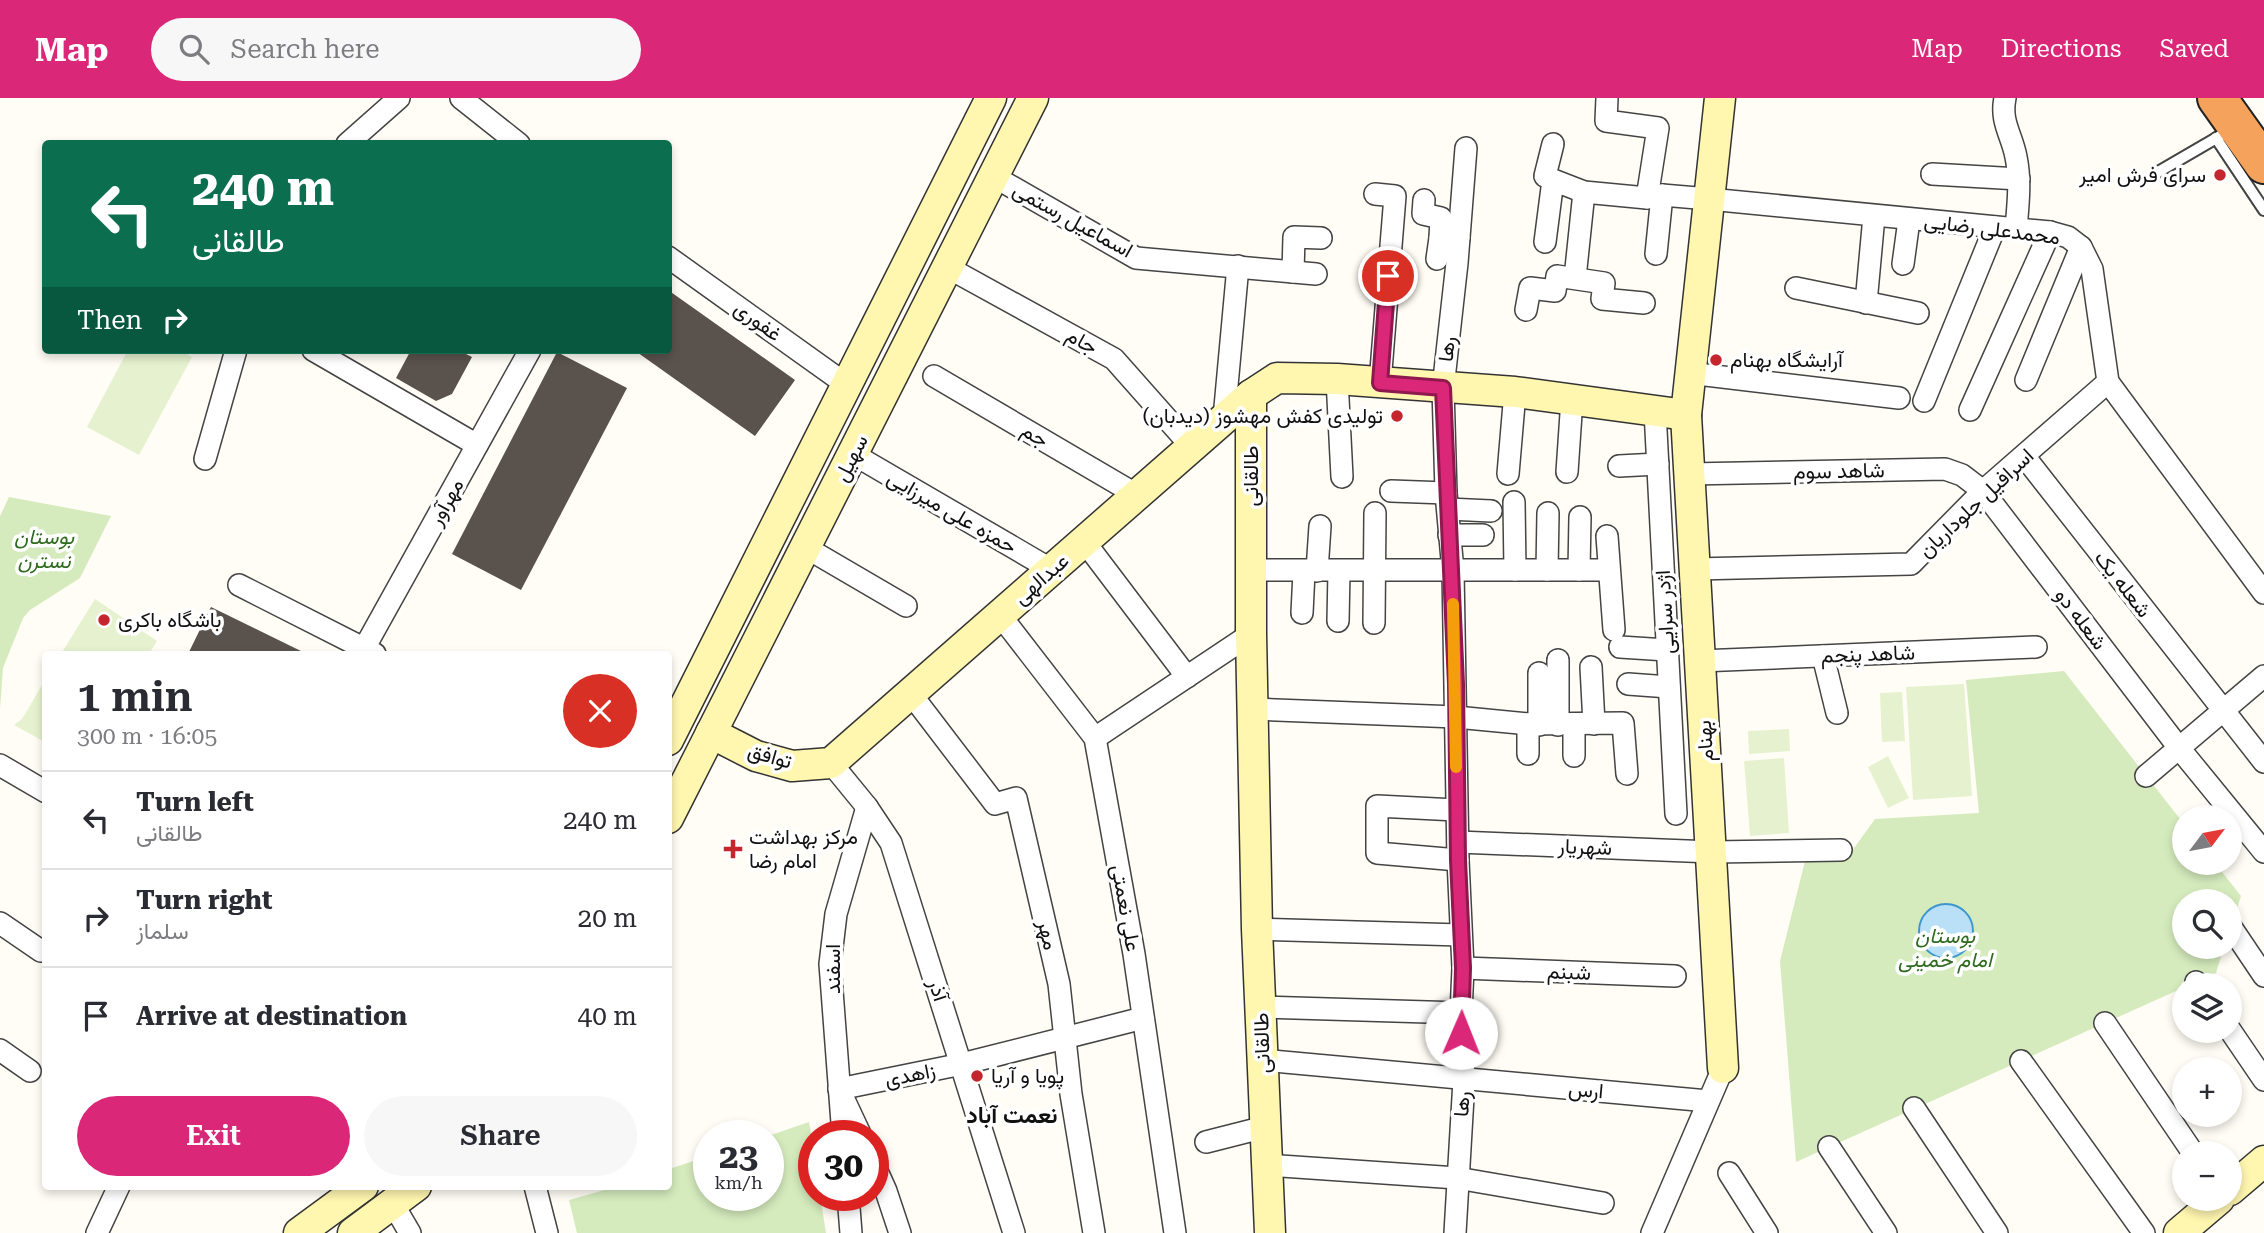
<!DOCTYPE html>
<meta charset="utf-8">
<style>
body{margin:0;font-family:"Roboto Serif",Vazirmatn,serif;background:#f7f7f7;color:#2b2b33;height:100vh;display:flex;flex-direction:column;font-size:26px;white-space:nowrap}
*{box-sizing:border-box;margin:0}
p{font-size:23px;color:#7c7c81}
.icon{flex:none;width:38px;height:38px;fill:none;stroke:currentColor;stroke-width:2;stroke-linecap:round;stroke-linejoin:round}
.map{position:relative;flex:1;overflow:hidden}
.panel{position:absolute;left:42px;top:553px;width:630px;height:539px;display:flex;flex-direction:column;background:#fff;border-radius:7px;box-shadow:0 4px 10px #0003}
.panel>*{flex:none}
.guide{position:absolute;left:42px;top:42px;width:630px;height:214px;border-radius:7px;box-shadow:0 4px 10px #0003;background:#0b6e4f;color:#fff;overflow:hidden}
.needle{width:46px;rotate:58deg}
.tools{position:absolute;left:2172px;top:707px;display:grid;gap:14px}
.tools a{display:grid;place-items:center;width:70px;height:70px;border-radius:50%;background:#fff;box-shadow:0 4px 10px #0003;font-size:35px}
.speed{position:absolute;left:693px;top:1022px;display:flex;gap:14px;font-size:35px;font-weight:700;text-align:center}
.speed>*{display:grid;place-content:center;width:91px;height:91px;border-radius:50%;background:#fff;box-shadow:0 4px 10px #0003;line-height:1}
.speed small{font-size:18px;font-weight:400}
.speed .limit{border:10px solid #d22;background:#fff;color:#111}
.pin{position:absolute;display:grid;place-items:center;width:60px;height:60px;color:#fff;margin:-30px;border:4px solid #fff;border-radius:50%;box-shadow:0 2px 7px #0007}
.me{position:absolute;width:77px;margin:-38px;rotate:1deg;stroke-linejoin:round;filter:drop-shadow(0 0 5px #0008)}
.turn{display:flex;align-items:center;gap:24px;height:147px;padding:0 35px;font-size:32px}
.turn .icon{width:91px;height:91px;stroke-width:2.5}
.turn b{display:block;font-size:49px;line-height:60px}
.then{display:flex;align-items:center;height:66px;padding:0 35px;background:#0003;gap:14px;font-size:26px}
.round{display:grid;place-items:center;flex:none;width:74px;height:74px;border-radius:37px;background:#f7f7f7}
.summary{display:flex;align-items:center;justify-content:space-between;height:119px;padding:0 35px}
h1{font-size:42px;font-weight:600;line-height:52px}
.action{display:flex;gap:14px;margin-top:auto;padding:14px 35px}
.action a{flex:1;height:80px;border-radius:42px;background:#db2777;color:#fff;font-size:28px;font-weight:600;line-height:80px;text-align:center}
.action a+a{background:#f7f7f7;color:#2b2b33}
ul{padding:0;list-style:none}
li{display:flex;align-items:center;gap:21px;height:98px;padding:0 35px;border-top:2px solid #e1e1e2}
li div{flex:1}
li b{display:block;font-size:26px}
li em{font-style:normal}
header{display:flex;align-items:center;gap:42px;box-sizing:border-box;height:98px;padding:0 35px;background:#db2777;color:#fff}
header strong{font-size:33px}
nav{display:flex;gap:38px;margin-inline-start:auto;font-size:24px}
.search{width:490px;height:63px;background:#f7f7f7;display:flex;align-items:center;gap:18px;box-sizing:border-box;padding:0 24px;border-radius:38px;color:#7c7c81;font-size:26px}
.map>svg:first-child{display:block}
.green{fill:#d5ebbd}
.pitch{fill:#e6f2cf}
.water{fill:#b9e0f7;stroke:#3f96cf;stroke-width:2}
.building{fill:#5a524d}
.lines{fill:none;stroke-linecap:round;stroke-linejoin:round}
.lane-casing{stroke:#444;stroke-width:14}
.street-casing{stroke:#444;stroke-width:24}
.secondary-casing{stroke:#333;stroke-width:33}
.highway-casing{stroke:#222;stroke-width:42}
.lane{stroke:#fff;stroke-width:10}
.street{stroke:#fff;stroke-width:21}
.secondary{stroke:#fff6b0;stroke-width:30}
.highway{stroke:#f5a25d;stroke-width:38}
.route-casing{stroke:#8e194d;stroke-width:18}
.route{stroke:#db2777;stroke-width:12}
.slow{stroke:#f59e0b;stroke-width:12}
.poi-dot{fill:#c4262e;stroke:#fff;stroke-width:2.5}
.labels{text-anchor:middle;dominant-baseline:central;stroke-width:7;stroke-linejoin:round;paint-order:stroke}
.poi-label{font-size:21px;fill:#111;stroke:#fff;text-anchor:start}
.street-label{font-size:21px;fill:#111;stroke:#fff}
.park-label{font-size:21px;font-style:italic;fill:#2f6b1f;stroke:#fff}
.neighbourhood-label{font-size:23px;font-weight:bold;fill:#111;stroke:#fff}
</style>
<header>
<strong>Map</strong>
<div class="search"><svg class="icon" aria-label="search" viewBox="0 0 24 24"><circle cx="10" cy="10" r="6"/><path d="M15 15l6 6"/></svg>Search here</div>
<nav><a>Map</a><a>Directions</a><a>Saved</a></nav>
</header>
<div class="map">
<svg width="2264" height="1135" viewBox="0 0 2264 1135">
<rect width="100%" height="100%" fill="#fffdf5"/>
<g class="green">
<polygon points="9,399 111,418 80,480 30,512 23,520 3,570 0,611 0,418"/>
<polygon points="2064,573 2184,726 2184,765 2215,765 2241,798 2230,833 2230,803 2184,803 2184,849 2224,849 2216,875 1796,1064 1780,863 1806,759 1849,757 1875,721 1979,715 1966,582"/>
<polygon points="809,1024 814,1055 814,1097 820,1097 826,1135 577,1135 569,1102 615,1089 668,1088 669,1071 709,1058 709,1097 768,1097 768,1038"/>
</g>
<g class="pitch">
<polygon points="128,252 180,252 192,259 139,357 87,329"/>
<polygon points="95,501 157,543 149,556 61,556"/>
<polygon points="45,582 46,644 45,644 14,627 22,621"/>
<polygon points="1964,586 1972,698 1913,702 1906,589"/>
<polygon points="1902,594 1905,643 1882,644 1880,595"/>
<polygon points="1789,631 1790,653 1749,656 1748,633"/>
<polygon points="1888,658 1909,700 1888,710 1868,669"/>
<polygon points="1784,660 1789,735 1750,738 1744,663"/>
</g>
<circle class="water" cx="1946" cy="833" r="27"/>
<g class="building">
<polygon points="668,192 795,282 755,338 634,252 668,252"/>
<polygon points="411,252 458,252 472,259 452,296 436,303 396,280"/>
<polygon points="557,254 627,290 521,492 452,456"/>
<polygon points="211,509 307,556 188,556"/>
</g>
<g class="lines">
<g class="lane-casing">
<g id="lane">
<polyline points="2216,40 2264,112"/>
<polyline points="2158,74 2232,31"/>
</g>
</g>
<g class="street-casing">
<g id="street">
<polyline points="461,0 519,46"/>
<polyline points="1607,0 1606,23 1658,30 1647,100"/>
<path d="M 2005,0 C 2000,24 2012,37 2016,59 C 2021,83 2018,107 2016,131"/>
<polyline points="347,46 399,0"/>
<polyline points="1932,76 2019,81"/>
<polyline points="993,78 1136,160 1316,176"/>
<polyline points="1545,78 1553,46"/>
<polyline points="1375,96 1395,98 1380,285"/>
<polyline points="1424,102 1423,116 1441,120 1440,140 1459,140"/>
<polyline points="1545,144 1553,82 1584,94 1647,100 1662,97 1709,101 2050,134 2068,139 2081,149 2092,171 2108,284 2264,495"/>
<polyline points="1656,156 1662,97"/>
<polyline points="668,159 847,287"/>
<polyline points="1437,161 1440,140"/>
<polyline points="1903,166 1909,122"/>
<polyline points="947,169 1114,261 1192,349"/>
<polyline points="1293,174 1294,139 1321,140"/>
<polyline points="1575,180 1584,94"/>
<polyline points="1796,190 1918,215"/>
<polyline points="1866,205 1874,118"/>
<polyline points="1526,212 1530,190 1555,193 1557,178 1604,185 1602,201 1644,205"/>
<polyline points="313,252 477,347"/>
<polyline points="1689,275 1899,300"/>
<polyline points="934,278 1137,397"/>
<polyline points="1337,281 1342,379"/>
<polyline points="2026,282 2081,149"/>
<polyline points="1924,303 1995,129"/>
<polyline points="1970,312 2050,134"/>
<polyline points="1655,313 1676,716"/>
<polyline points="1224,320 1238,168"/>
<polyline points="853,356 1052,472"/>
<polyline points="2024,358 2264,664"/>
<polyline points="205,361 236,252"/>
<polyline points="1619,368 1658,366"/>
<polyline points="1567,374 1572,301"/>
<polyline points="1508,376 1515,294"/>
<polyline points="1689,376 1945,371 1962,377 1983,393 2179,650 2264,754"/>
<polyline points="1391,393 1446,395"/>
<polyline points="1514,404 1515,472"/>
<polyline points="1448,411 1491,413"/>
<polyline points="1449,437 1483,437"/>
<polyline points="1607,438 1614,532"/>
<polyline points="1084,443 1187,579"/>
<polyline points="805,449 906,508"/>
<polyline points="1695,471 1911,466 1983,393 2108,284"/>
<polyline points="1251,472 1609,472"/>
<polyline points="1547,472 1548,415"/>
<polyline points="1579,472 1580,419"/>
<polyline points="1317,473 1320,428"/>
<polyline points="239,487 375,556"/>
<polyline points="1302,515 1304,474"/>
<polyline points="1000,517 1095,640 1134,856 1175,1135"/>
<polyline points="1338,523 1339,473"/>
<polyline points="1374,525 1375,415"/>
<polyline points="1620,549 1667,552"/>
<polyline points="361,556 530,252"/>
<polyline points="1823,558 1837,615"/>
<polyline points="1700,563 2036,549"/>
<polyline points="1591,569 1594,626"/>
<polyline points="1539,575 1539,627"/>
<polyline points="1628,586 1669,589"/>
<polyline points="911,596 995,706 1016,700 1059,886 1071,996 1094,1135"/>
<polyline points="1253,611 1456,619 1528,626 1623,625 1627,676"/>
<polyline points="1528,626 1528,656"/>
<polyline points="1558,627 1558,562"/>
<polyline points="1574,627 1574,658"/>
<polyline points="1095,640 1251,536"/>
<polyline points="831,665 867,709 891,745 1014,1135"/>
<polyline points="0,667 46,694"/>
<polyline points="2146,678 2264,578"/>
<polyline points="1456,712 1377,708 1377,755 1458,762"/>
<polyline points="1458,744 1712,754 1841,752"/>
<polyline points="0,825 41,853"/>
<polyline points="2231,829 2264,878"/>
<polyline points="1257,831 1461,837"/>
<polyline points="1463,870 1675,878"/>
<polyline points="2196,884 2199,887"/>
<polyline points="1260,909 1461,915"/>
<polyline points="2105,925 2193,1055"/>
<polyline points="2230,932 2264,982"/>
<polyline points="0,952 30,973"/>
<polyline points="1262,962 1708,1003"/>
<polyline points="2021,963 2144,1135"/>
<polyline points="1914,1010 1997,1135"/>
<polyline points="843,1038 830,866 836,816 867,709"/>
<polyline points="861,1038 839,991 962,966 1143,920"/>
<polyline points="1206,1044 1265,1029"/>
<polyline points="1829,1049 1886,1135"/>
<polyline points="873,1064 886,1093 900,1135"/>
<polyline points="1267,1067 1457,1080 1603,1105"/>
<polyline points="1729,1075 1767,1135"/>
<polyline points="535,1088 547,1135"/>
<polyline points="848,1097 851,1135"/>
<polyline points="393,1106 410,1135"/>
<polyline points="97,1135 119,1088"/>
<polyline points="1455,1135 1464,982 1461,915 1463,870 1458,762 1453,473 1446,395 1443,290 1457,165 1466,50"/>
<polyline points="1652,1135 1723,970"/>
</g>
</g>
<g class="secondary-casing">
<g id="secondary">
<polyline points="1720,0 1686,317 1723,970"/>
<polyline points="1251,297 1251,536 1257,831 1270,1135"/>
<polyline points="711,635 756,658 792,668 831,665 1251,297 1277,280 1337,281 1515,294 1686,317"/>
<polyline points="668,642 991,0"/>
<polyline points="668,720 1033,0"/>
<polyline points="2230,1092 2264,1063"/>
<polyline points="299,1135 363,1088"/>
<polyline points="353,1135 416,1088"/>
<polyline points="2179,1135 2219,1101"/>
</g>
</g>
<g class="highway-casing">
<polyline id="highway" points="2217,0 2264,66"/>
</g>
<use href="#lane" class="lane"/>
<use href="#street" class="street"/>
<use href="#secondary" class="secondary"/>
<use href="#highway" class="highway"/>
</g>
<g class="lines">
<g class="route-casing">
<polyline id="route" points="1388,178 1380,285 1443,290 1456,586 1458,762 1463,870 1461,935"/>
</g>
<use href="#route" class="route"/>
<polyline class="slow" points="1453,506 1456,669"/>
</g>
<g class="poi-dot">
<circle cx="2220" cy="77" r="7"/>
<circle cx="1716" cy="262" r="7"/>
<circle cx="1397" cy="318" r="7"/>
<circle cx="104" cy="522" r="7"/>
<path d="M729.5 740.5h7v7h7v7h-7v7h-7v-7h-7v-7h7z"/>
<circle cx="977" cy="978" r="7"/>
</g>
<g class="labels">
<g class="poi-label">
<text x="2206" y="77" text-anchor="end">سرای فرش امیر</text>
<text x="1730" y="262">آرایشگاه بهنام</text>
<text x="1383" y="318" text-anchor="end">تولیدی کفش مهشوز (دیدبان)</text>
<text x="118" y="522">باشگاه باکری</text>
<text x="749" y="739">مرکز بهداشت<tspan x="749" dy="24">امام رضا</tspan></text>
<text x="991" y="978">پویا و آریا</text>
</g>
<g class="street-label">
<text transform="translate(1073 122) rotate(29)">اسماعیل رستمی</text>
<text transform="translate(1992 131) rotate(7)">محمدعلی رضایی</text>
<text transform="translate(758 223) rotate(36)">غفوری</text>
<text transform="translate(1082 243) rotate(29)">جام</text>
<text transform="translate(1447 251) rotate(-83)">رها</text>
<text transform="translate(1035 337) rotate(31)">جم</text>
<text transform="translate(851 360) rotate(-63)">سهیل</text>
<text transform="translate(1839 373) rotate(-1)">شاهد سوم</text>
<text transform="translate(1251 378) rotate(-90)">طالقانی</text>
<text transform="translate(446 404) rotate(-61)">مهرآور</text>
<text transform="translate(1976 405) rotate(-43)">اسرافیل جلوداریان</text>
<text transform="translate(952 414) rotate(30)">حمزه علی میرزایی</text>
<text transform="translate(1041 481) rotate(-41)">عبدالهی</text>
<text transform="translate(2123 486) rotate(52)">شعله یک</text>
<text transform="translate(1665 514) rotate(-93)">اژدر سرایی</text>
<text transform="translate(2081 521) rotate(53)">شعله دو</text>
<text transform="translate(1868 556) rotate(-2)">شاهد پنجم</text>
<text transform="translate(1705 643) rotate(-94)">بهنام</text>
<text transform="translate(770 658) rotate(16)">توافق</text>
<text transform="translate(1585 749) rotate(2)">شهریار</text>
<text transform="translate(1126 810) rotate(80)">علی نعمتی</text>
<text transform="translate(1048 837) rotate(77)">مهر</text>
<text transform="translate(833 871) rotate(-90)">اسفند</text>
<text transform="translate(1569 874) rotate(2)">شبنم</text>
<text transform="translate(938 892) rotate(72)">آذر</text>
<text transform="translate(1262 945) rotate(-92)">طالقانی</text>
<text transform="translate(910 977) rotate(-11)">زاهدی</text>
<text transform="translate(1586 992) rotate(5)">ارس</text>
<text transform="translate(1462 1006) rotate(-86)">رها</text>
</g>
<g class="park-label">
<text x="44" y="439">بوستان<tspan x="44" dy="24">نسترن</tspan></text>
<text x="1945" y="838">بوستان<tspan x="1945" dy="24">امام خمینی</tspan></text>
</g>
<g class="neighbourhood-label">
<text x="1012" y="1017">نعمت آباد</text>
</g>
</g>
</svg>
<div class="tools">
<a><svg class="needle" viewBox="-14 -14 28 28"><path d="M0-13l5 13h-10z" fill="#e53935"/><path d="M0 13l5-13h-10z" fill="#7c7c81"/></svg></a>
<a><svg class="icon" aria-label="search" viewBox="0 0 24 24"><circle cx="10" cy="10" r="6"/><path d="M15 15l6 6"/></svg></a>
<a><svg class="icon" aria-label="layers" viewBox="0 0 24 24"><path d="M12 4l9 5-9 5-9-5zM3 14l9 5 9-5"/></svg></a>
<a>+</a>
<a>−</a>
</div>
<div class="speed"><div>23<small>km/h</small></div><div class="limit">30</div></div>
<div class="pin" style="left:1388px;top:178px;background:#d93025"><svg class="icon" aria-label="arrive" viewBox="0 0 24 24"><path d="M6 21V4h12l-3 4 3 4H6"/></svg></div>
<svg class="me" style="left:1461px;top:935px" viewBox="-20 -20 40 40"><circle r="19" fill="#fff"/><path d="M0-13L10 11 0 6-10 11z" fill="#db2777"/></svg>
<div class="guide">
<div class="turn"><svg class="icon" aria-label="left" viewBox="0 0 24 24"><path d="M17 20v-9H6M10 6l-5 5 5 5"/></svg><div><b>240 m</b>طالقانی</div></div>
<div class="then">Then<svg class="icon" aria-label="right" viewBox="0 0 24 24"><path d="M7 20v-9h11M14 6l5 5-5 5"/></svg></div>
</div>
<section class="panel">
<div class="summary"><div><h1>1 min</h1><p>300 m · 16:05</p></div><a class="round" style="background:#d93025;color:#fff"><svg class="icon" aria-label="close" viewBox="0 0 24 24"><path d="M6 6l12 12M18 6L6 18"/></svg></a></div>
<ul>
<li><svg class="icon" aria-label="left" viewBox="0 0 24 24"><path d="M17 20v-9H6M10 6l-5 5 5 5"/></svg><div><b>Turn left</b><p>طالقانی</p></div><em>240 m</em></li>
<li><svg class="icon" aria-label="right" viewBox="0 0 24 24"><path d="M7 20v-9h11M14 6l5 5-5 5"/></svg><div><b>Turn right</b><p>سلماز</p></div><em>20 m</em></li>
<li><svg class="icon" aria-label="arrive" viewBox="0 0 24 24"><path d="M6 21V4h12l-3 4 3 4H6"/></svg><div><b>Arrive at destination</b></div><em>40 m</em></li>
</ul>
<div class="action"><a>Exit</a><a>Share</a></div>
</section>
</div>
